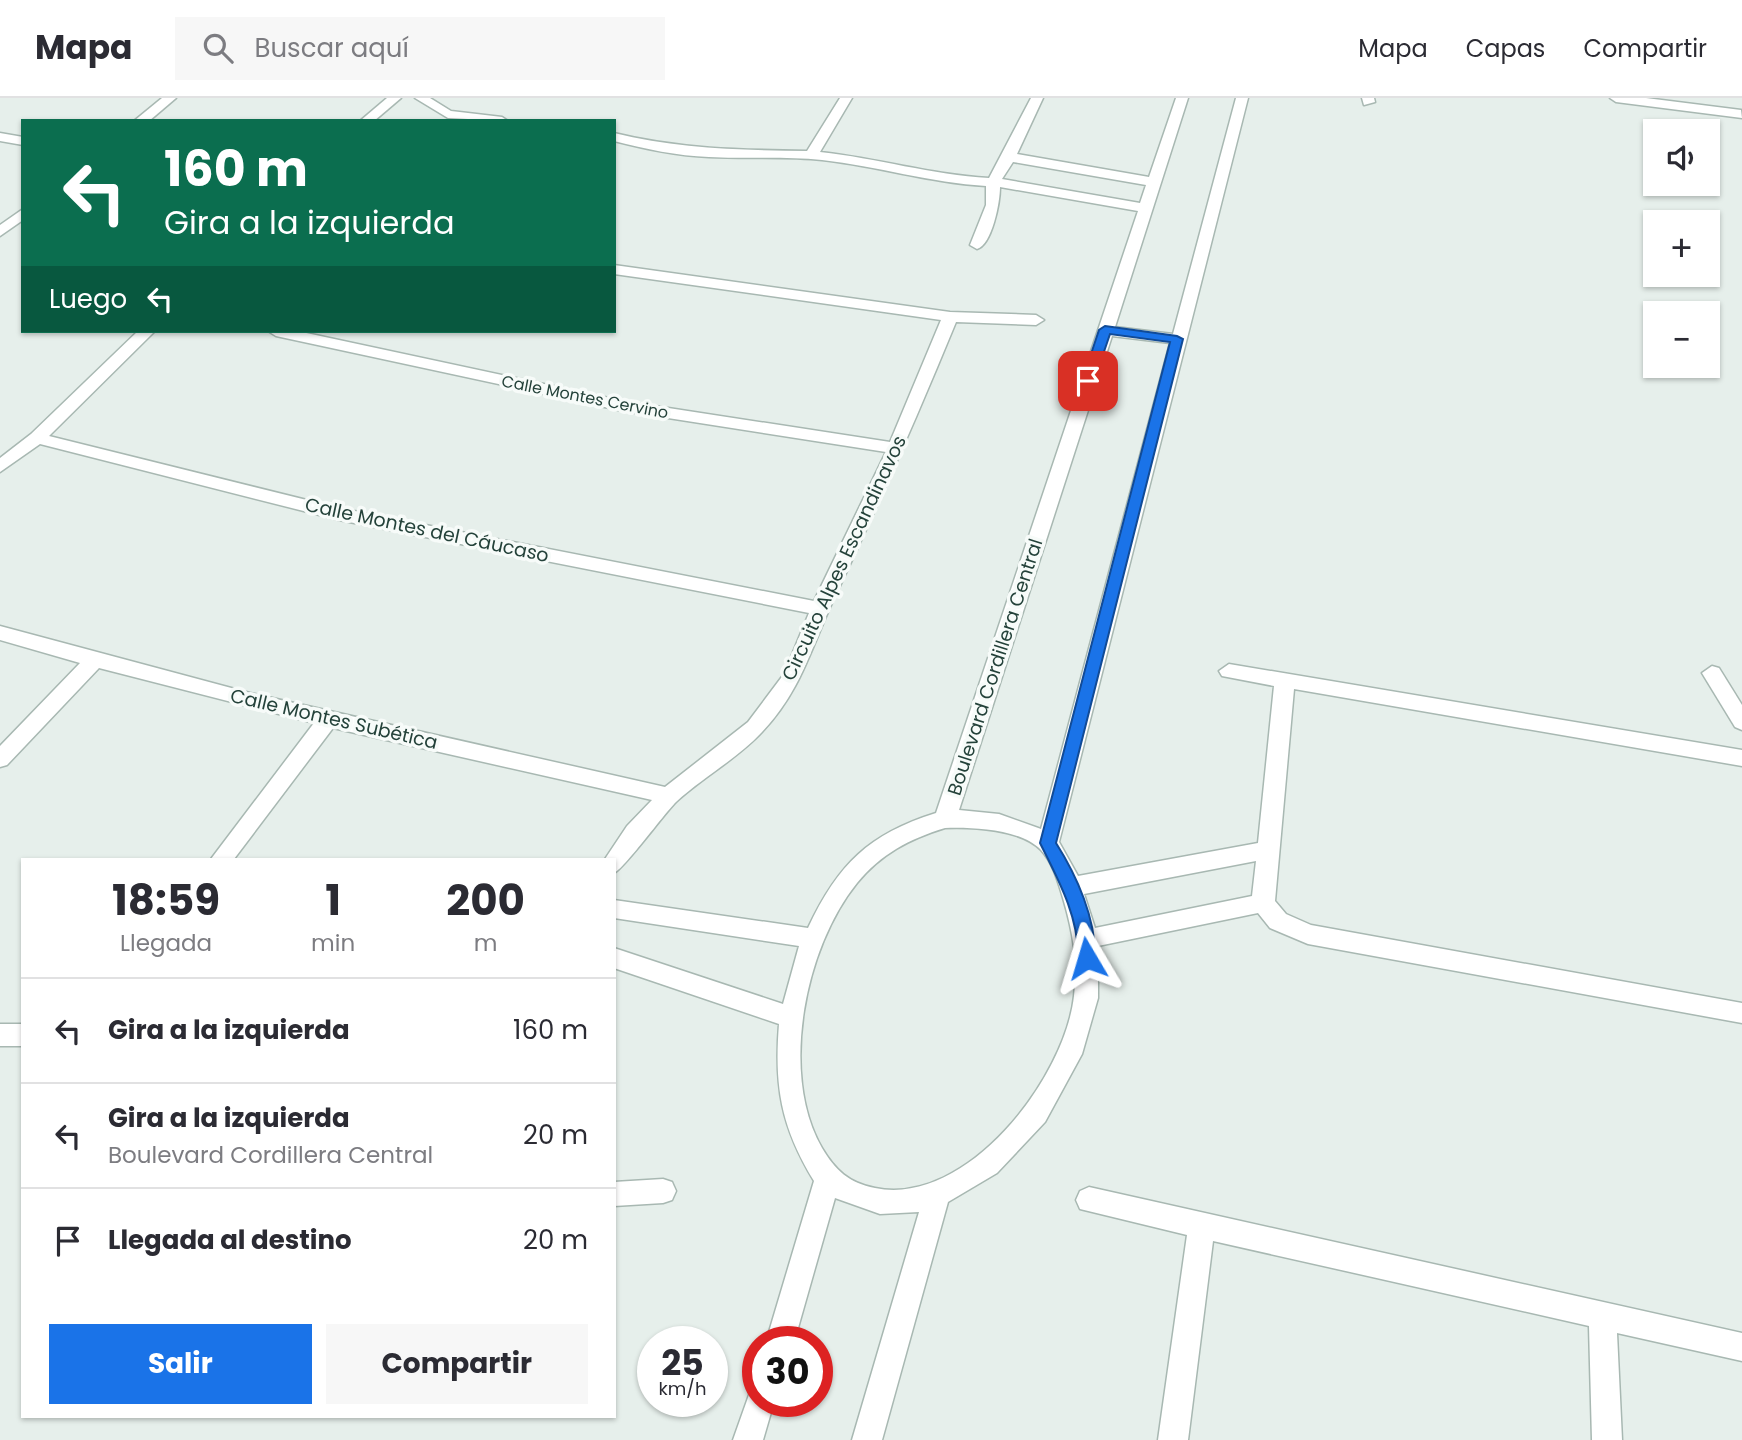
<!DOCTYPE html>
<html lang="es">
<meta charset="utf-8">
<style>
body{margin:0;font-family:Poppins,sans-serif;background:#f7f7f7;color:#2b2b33;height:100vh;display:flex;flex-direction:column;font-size:26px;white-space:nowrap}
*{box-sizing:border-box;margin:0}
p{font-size:23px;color:#7c7c81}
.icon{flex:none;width:38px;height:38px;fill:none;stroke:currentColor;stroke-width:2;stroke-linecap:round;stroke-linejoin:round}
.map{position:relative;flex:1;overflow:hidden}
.details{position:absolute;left:21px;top:760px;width:595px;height:560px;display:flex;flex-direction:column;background:#fff;border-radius:0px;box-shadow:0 2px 5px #0004}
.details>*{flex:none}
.banner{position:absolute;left:21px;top:21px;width:595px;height:214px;border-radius:0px;box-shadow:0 2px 5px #0004;background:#0b6e4f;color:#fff;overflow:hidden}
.buttons{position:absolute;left:1643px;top:21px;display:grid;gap:14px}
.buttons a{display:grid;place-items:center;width:77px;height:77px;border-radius:0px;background:#fff;box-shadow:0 2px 5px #0004;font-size:35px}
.speed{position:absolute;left:637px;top:1228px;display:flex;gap:14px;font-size:35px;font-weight:700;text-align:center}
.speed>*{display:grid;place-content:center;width:91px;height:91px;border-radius:50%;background:#fff;box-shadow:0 2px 5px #0004;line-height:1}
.speed small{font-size:18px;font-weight:400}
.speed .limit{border:10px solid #d22;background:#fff;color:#111}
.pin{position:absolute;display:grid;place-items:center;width:60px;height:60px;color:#fff;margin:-30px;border-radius:14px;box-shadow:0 4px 10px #0006}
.me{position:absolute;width:77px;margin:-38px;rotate:353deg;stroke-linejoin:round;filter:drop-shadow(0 0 5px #0008)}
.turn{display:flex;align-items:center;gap:24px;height:147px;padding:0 28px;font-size:32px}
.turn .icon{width:91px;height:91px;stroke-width:2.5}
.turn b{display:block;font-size:49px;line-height:60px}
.then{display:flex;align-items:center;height:66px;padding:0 28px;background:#0003;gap:14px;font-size:26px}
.eta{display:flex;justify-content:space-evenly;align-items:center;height:119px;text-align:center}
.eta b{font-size:42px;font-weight:700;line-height:49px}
.primary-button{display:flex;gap:14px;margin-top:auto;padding:14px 28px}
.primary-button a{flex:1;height:80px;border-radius:0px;background:#1a73e8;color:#fff;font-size:28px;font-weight:700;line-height:80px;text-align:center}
.primary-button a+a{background:#f7f7f7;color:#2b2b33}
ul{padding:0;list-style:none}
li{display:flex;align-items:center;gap:21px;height:105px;padding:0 28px;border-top:2px solid #e1e1e2}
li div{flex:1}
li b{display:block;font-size:26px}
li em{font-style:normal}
header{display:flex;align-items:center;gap:42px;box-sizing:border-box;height:98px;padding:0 35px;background:#fff;border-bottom:2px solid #e1e1e2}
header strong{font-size:33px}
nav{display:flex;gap:38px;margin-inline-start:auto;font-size:24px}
.search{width:490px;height:63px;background:#f7f7f7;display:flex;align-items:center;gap:18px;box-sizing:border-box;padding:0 24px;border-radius:0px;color:#7c7c81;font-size:26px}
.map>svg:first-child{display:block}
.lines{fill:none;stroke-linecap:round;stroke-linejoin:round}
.street-casing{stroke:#a8b8b2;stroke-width:3}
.street{fill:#fff;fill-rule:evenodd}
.route{fill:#1a73e8;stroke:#114b97;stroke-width:2}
.labels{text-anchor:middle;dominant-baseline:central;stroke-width:7;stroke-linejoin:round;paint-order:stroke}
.far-street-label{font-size:16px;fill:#24423a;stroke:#f7fbf9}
.street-label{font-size:19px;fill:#24423a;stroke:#f7fbf9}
</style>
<header>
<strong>Mapa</strong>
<div class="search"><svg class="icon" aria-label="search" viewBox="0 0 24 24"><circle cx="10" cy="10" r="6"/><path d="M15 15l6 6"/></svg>Buscar aquí</div>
<nav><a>Mapa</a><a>Capas</a><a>Compartir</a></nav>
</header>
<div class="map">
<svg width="1742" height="1342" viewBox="0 0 1742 1342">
<rect width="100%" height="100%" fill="#e6efeb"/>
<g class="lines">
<g class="street-casing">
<g id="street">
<polygon points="162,0 176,0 149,23 134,23"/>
<polygon points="387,0 401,0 374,23 360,23"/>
<polygon points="415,0 430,0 451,13 502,19 508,23 448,20"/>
<path d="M 840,0 L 852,0 L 820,54 C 877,60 932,77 989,80 L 1031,0 L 1043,0 L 1017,56 L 1149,79 L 1176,0 L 1188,0 L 1115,229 L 1173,236 L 1236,0 L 1248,0 L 1059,744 L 1078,778 L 1258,745 L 1274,588 L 1222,578 L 1219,573 L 1229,566 L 1742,652 L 1742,668 L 1294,591 L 1275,803 L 1286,816 L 1311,827 L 1742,905 L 1742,925 L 1308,846 L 1270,830 L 1258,815 L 1098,848 L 1098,900 L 1082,956 L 1045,1024 L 997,1075 L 948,1104 L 882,1342 L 852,1342 L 919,1114 L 880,1116 L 835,1100 L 794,1244 L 766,1244 L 814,1083 C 781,1029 774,988 779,926 L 614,870 L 614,850 L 783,906 L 799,848 L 614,820 L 614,802 L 808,830 C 838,766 869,736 936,715 L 1138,113 L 1000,89 C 1000,104 992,147 977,151 L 970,147 L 986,107 L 986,88 C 931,85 877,68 822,62 C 785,58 747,61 709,59 C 677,58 646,51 614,43 L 614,35 C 678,51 741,52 807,53 ZM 1013,64 L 1146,87 L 1140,105 L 1002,81 ZM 1112,238 L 1170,245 L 1041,731 L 999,716 L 959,712 ZM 945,730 C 972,729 1021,731 1041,752 C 1053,765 1058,784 1063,800 C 1073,834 1078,862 1074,898 C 1065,980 967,1109 875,1090 C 849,1085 835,1072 822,1050 C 779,976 805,849 857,785 C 881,756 909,741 945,730 ZM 1256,763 L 1252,798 L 1095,830 L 1084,796 Z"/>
<polygon points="1362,0 1374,0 1375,4 1364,7"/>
<polygon points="1610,0 1646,0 1741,12 1742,20 1616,4"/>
<polygon points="0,35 23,39 23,47 0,43"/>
<polygon points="23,111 23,122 0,138 0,127"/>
<path d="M 614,167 L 950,214 L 1036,217 L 1044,222 L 1036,227 L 956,224 C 917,319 876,412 832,505 C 810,553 800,594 762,634 C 737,661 703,679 676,704 C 663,717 623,772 614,775 L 614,761 L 605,761 L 627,728 L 652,702 L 333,630 L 234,761 L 211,761 L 314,625 L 99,570 L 7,667 L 0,669 L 0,648 L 80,565 L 0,542 L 0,528 L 250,595 L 665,689 L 748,624 L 784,576 L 809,515 L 339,422 L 40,346 L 0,374 L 0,360 L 31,336 L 138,233 L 155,233 L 49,338 L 339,410 L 814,503 L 886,354 L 623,313 L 276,238 L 268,233 L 297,233 L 623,303 L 890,344 L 941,222 L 614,176 Z"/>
<polygon points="1712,568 1719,570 1742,607 1742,632 1735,629 1702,575"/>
<rect x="0" y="926" width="23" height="22"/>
<polygon points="663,1081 672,1084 676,1093 672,1102 663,1105 614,1108 614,1084"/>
<polygon points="1089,1089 1742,1235 1742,1263 1617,1235 1622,1342 1592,1342 1589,1228 1213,1143 1188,1342 1158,1342 1187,1137 1080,1111 1076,1102 1080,1093"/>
<polygon points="758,1291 758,1304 774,1304 763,1342 733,1342 750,1294"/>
</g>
</g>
<use href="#street" class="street"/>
</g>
<path class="route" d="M 1105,228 L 1177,238 L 1183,241 L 1056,745 C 1077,778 1096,821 1095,860 L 1087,868 L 1078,860 C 1079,819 1058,781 1040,745 L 1170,244 L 1110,236 L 1094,283 L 1084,286 L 1082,283 L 1099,232 Z"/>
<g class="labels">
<g class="far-street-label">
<text transform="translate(585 299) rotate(11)">Calle Montes Cervino</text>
</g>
<g class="street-label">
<text transform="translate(427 432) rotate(12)">Calle Montes del Cáucaso</text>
<text transform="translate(844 460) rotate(-65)">Circuito Alpes Escandinavos</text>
<text transform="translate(995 569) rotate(-72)">Boulevard Cordillera Central</text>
<text transform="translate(334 621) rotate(13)">Calle Montes Subética</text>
</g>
</g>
</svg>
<div class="buttons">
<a><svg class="icon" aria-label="sound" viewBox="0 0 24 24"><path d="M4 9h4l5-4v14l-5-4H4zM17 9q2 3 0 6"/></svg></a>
<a>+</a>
<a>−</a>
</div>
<div class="speed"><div>25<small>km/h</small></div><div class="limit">30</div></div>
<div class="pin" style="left:1088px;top:283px;background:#d93025"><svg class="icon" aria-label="arrive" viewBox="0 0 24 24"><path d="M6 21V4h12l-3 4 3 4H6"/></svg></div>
<svg class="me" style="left:1087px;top:860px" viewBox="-20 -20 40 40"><path d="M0-17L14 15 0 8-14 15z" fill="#1a73e8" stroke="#fff" stroke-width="4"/></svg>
<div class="banner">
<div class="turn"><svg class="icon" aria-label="left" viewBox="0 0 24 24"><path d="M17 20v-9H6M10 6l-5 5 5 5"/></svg><div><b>160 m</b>Gira a la izquierda</div></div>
<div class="then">Luego<svg class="icon" aria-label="left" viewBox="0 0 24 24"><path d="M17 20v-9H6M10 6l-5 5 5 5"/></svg></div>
</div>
<section class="details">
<div class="eta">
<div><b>18:59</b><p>Llegada</p></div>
<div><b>1</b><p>min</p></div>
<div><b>200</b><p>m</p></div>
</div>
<ul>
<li><svg class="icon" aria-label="left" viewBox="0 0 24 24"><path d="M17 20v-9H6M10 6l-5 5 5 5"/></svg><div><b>Gira a la izquierda</b></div><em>160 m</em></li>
<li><svg class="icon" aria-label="left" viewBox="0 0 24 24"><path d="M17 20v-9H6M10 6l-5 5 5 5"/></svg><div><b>Gira a la izquierda</b><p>Boulevard Cordillera Central</p></div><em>20 m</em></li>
<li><svg class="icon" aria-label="arrive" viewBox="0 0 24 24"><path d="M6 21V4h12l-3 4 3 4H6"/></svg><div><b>Llegada al destino</b></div><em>20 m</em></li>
</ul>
<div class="primary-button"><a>Salir</a><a>Compartir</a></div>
</section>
</div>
